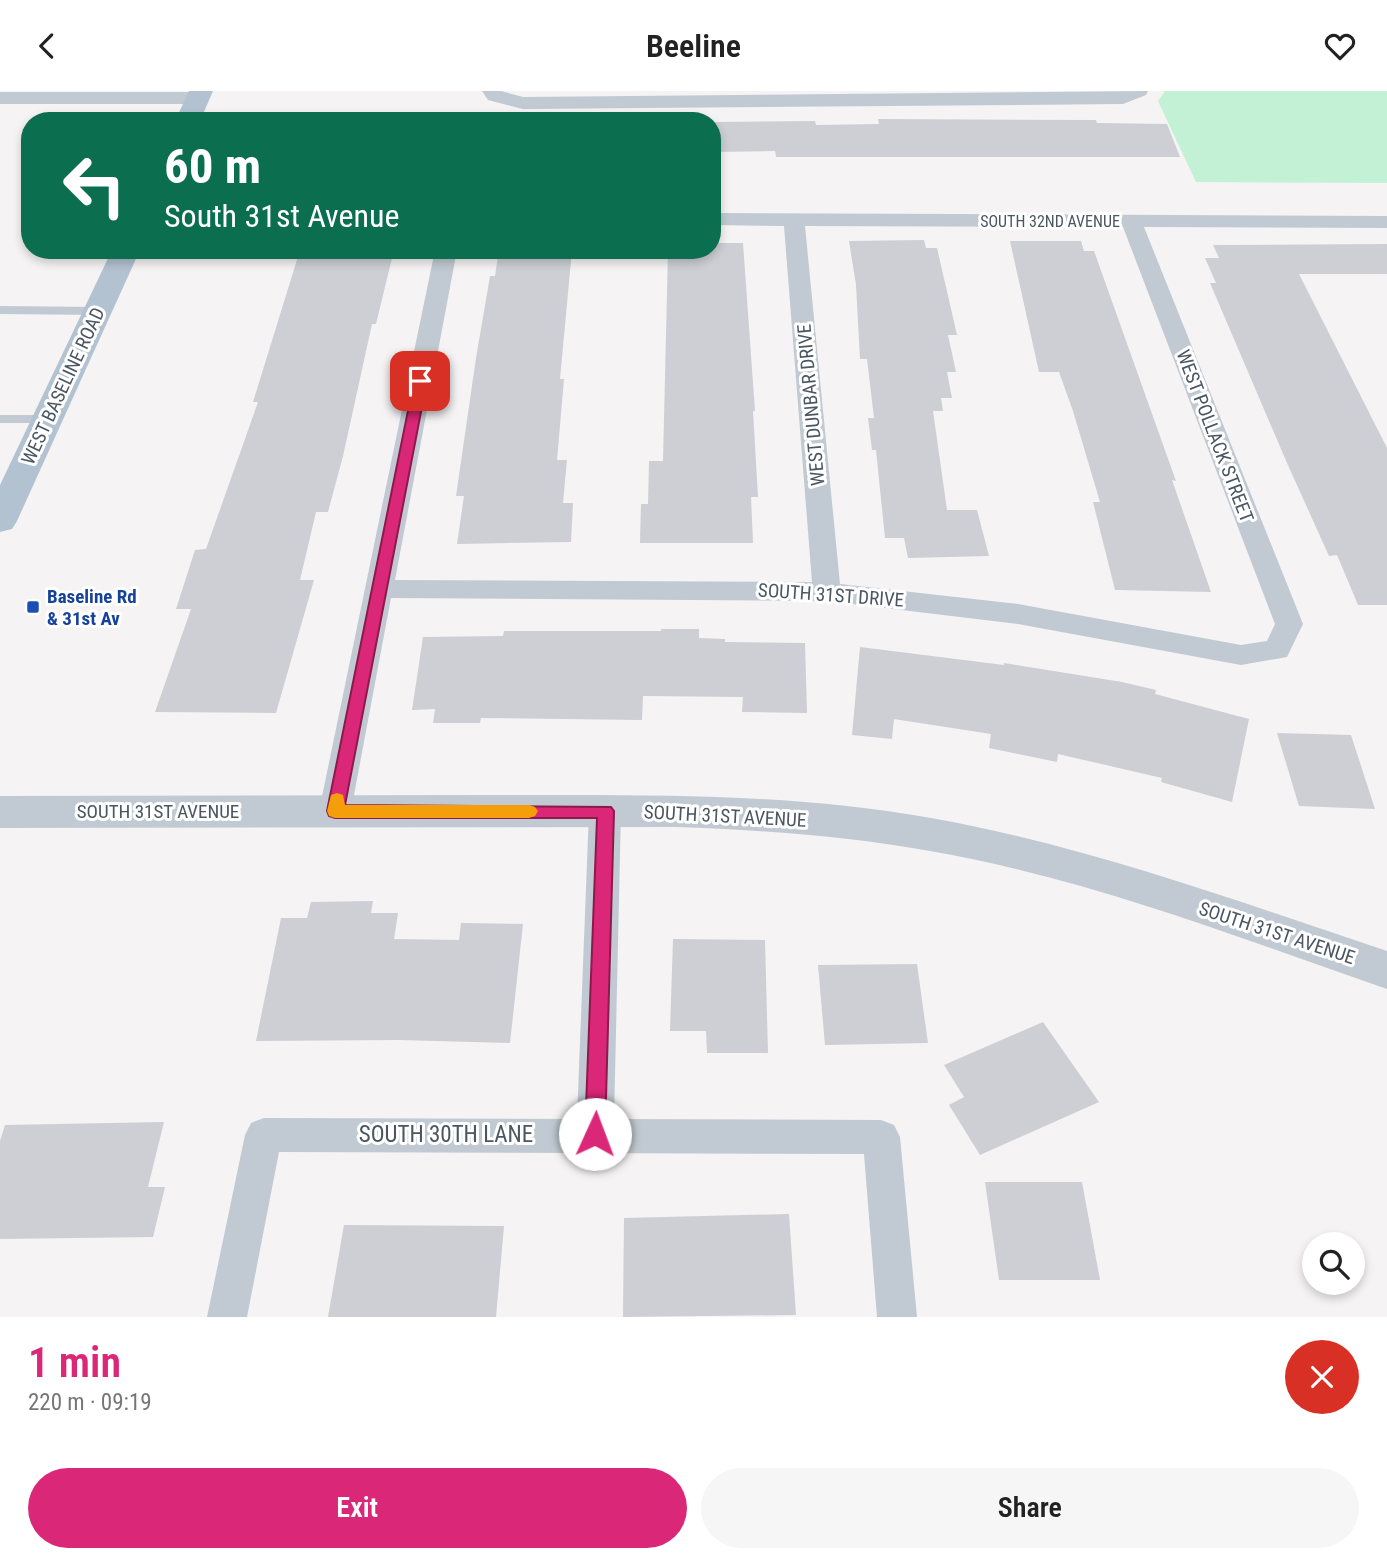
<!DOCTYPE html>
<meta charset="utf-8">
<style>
body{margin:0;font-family:"Roboto Condensed",sans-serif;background:#f6f6f6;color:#222;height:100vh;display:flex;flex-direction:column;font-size:26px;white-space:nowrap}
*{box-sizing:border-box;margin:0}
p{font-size:23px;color:#767676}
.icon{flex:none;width:38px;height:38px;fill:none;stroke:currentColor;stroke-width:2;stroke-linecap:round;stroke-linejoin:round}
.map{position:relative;height:1226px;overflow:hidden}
.panel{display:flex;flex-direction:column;background:#fff;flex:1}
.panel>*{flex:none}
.top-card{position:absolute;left:21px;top:21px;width:700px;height:147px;border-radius:28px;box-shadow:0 4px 10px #0003;background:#0b6e4f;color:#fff;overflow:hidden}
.fabs{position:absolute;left:1302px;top:1141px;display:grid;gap:14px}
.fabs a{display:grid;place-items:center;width:63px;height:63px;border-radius:50%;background:#fff;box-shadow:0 4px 10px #0003;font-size:35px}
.pin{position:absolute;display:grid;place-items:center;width:60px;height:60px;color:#fff;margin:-30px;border-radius:14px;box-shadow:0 4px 10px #0006}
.me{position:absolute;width:77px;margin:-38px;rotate:2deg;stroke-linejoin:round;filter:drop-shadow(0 0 5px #0008)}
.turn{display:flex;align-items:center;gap:24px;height:147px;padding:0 28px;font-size:32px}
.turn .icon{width:91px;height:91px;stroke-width:2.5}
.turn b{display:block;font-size:49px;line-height:60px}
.round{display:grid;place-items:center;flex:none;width:74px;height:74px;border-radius:37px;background:#f6f6f6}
.headline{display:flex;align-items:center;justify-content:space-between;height:119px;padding:0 28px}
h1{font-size:42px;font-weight:600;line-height:52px;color:#db2777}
.button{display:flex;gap:14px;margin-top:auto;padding:14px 28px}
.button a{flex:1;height:80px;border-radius:42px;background:#db2777;color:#fff;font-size:28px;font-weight:600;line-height:80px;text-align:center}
.button a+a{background:#f6f6f6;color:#222}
header{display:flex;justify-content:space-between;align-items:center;height:91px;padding:0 28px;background:#fff;font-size:32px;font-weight:600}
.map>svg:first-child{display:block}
.green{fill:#c3f1d5}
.building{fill:#cdcfd5}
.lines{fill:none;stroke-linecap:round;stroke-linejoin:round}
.service{fill:#c1cad2;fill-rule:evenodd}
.minor{fill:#c1cad2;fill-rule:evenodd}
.tertiary{fill:#c1cad2;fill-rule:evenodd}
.primary{fill:#b3c2d1;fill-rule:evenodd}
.route{fill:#db2777;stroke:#8e194d;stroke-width:2}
.slow{fill:#f59e0b}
.transit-dot{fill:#1a4fb4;stroke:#fff;stroke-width:2.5}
.labels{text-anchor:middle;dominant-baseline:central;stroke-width:6;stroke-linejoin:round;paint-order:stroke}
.far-street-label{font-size:16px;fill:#4a5661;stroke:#fff}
.street-label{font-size:19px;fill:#4a5661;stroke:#fff}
.transit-label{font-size:19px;font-weight:bold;fill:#164399;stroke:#fff;text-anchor:start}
.near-street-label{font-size:23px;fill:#4a5661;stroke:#fff}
</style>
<header><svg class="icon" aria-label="back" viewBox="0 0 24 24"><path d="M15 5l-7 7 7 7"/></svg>Beeline<svg class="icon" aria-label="heart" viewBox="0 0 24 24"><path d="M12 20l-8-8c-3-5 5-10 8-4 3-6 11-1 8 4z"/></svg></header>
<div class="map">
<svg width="1387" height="1226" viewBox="0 0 1387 1226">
<rect width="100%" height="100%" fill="#f5f3f3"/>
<polygon class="green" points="1165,0 1387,0 1387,92 1196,91 1158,10"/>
<g class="building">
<polygon points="878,28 1096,29 1097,32 1167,33 1180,66 776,66 775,60 712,61 712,31 815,30 816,34 879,33"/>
<polygon points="924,149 926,157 937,157 957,244 948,244 956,281 947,281 952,307 941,307 943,320 933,320 947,419 977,419 989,465 908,467 904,447 885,447 876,359 872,359 868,327 874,327 867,268 860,268 856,194 849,150"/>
<polygon points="1010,150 1081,150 1084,160 1094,160 1176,390 1172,389 1211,501 1115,499 1093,411 1100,411 1073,320 1059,281 1039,281"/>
<polygon points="712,152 743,152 755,320 753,320 758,406 751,406 753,452 640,452 641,413 648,413 649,370 663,370 668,160 712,159"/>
<polygon points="1387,153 1387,183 1299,183 1387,357 1387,514 1358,514 1337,464 1329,465 1287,372 1210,192 1216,192 1205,167 1219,167 1213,154"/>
<polygon points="300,159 394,159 376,233 372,233 343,365 328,421 316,421 300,489 314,489 276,622 155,621 191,518 176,518 195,459 206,458 258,311 253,311"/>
<polygon points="499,159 572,159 560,288 564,288 557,369 567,369 563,412 573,412 571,451 457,453 464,405 456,405 476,267 490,185 495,185"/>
<polygon points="661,538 699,538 699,547 725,548 725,551 805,552 807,622 742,621 743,606 643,605 642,629 481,627 480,632 433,632 435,618 412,619 423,546 503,545 504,540 661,540"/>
<polygon points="860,556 1004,574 1004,572 1122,591 1156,599 1155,603 1249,628 1232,711 1161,691 1162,687 1058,663 1057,671 989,657 991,643 894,628 892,648 852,644"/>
<polygon points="1277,642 1351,644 1375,718 1299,715"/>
<polygon points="373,810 371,822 398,822 394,848 459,849 461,832 523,833 510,952 399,949 256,950 281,827 307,827 311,811"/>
<polygon points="673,848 765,849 768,962 707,962 706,940 670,940"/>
<polygon points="917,873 928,952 825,954 818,874"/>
<polygon points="1043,931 1099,1011 980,1064 949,1014 964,1006 944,974"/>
<polygon points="164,1031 148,1096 165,1096 153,1146 0,1148 0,1050 5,1034"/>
<polygon points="985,1091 1082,1091 1100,1189 999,1189"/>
<polygon points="789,1123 796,1224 623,1226 624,1127"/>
<polygon points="344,1134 504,1135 496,1226 328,1226"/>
</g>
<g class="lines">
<g class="service">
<polygon points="0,215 98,216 104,220 98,224 0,223"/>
<polygon points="0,324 47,324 54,328 47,332 0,332"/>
</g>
<g class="minor">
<polygon points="482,0 501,0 523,6 1148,0 1146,4 1123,13 523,18 488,9"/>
<polygon points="0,1 198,1 207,7 198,13 0,13"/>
<path d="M 712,122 L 1387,125 L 1387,137 L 1144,136 L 1303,533 L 1287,566 L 1241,574 L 1018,533 L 827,510 L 391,507 L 351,720 L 346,729 L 335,732 L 324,729 L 319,720 L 435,159 L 457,159 L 395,489 L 812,491 L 784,135 L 712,134 ZM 805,135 L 1123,136 L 1275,533 L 1267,550 L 1241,554 L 1018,513 L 840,493 Z"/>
<polygon points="605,708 616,711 621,720 614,1028 881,1029 894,1034 900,1046 917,1226 877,1226 864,1063 279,1061 247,1226 207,1226 245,1044 251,1032 264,1027 577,1028 589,720 594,711"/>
</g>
<path class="tertiary" d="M 488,704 C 636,704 785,701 931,727 C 1087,755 1237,810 1387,860 L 1387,898 C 1237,846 1087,787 930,760 C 846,745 761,739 676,736 L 0,737 L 0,705 Z"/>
<g class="primary">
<polygon points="189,0 213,0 200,30 175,30"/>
<polygon points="112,159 140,159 17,430 12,438 0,441 0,394"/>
</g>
</g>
<polygon class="route" points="420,286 427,290 345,714 611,716 614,720 605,1043 602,1049 595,1052 588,1049 585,1043 597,727 335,727 329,725 327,720 414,290"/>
<polygon class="slow" points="337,702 343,704 345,714 529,714 535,716 538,720 535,725 529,727 335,727 329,725 327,720 331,704"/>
<rect class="transit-dot" x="26" y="509" width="14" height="14" rx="3.5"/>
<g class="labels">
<g class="far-street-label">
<text x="1050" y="130">SOUTH 32ND AVENUE</text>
</g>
<g class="street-label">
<text transform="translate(63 295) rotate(-65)">WEST BASELINE ROAD</text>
<text transform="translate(811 314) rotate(-95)">WEST DUNBAR DRIVE</text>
<text transform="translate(1215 345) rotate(69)">WEST POLLACK STREET</text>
<text transform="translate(831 504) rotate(4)">SOUTH 31ST DRIVE</text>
<text x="158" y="720">SOUTH 31ST AVENUE</text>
<text transform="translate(725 725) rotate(3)">SOUTH 31ST AVENUE</text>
<text transform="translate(1277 842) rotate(18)">SOUTH 31ST AVENUE</text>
</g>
<g class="transit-label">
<text x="47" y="505">Baseline Rd<tspan x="47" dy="22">&amp; 31st Av</tspan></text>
</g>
<g class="near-street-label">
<text x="446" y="1043">SOUTH 30TH LANE</text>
</g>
</g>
</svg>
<div class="fabs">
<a><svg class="icon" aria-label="search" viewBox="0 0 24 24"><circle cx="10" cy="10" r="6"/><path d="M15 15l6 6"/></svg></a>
</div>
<div class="pin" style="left:420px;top:290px;background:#d93025"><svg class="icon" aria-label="arrive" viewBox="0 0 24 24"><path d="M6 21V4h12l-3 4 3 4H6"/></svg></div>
<svg class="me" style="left:595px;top:1043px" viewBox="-20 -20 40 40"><circle r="19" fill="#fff"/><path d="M0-13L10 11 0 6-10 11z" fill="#db2777"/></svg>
<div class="top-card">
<div class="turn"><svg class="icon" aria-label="left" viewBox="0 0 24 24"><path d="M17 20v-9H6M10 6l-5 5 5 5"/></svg><div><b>60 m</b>South 31st Avenue</div></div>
</div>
</div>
<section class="panel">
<div class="headline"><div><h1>1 min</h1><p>220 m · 09:19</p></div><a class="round" style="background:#d93025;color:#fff"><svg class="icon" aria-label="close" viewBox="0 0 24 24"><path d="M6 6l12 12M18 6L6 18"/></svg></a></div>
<div class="button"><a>Exit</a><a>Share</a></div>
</section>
